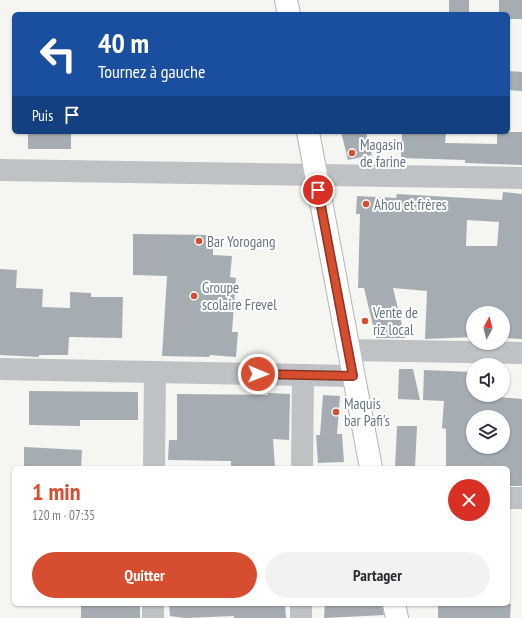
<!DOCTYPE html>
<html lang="fr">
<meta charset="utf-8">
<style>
body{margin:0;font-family:"PT Sans Narrow",sans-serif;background:#f2f2f3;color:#2b2b33;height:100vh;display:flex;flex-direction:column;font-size:15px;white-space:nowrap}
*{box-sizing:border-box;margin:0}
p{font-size:13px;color:#7c7c81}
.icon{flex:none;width:22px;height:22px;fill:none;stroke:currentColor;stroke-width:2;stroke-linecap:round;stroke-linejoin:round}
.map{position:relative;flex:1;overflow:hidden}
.side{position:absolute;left:12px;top:466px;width:498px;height:140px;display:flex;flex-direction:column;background:#fff;border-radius:6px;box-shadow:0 1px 3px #0004}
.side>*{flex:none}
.guide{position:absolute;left:12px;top:12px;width:498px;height:122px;border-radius:6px;box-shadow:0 1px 3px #0004;background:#1a4fa0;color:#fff;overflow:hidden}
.needle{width:26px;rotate:7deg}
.tools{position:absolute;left:466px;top:306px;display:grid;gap:8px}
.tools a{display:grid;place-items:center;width:44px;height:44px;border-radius:50%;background:#fff;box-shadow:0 1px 3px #0004;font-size:20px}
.pin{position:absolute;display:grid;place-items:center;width:34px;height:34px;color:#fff;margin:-17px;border:2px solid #fff;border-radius:50%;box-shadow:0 1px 4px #0007}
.me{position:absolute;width:44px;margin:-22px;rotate:91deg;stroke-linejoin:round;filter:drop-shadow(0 0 3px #0008)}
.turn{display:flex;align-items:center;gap:14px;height:84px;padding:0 20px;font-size:18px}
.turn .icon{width:52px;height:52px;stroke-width:2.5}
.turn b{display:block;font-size:28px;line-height:34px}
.then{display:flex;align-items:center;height:38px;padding:0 20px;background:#0003;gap:8px;font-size:15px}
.round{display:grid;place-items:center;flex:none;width:42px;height:42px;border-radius:21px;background:#f2f2f3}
.head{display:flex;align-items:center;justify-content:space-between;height:68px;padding:0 20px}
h1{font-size:24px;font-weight:600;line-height:30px;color:#d74d2f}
.primary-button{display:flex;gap:8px;margin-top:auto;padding:8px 20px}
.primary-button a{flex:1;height:46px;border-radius:24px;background:#d74d2f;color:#fff;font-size:16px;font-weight:600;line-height:46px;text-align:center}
.primary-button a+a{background:#f2f2f3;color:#2b2b33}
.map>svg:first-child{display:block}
.building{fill:#a6adb2;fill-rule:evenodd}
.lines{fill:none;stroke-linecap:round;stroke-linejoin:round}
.major-casing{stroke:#b2b6b9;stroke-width:24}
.minor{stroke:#bec2c5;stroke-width:22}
.major{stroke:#fff;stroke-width:22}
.route-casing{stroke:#8c321f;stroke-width:10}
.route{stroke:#d74d2f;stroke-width:7}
.poi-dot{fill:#d74d2f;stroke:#fff;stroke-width:1.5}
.labels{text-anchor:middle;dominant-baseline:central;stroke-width:4;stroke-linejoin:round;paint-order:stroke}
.poi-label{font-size:15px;fill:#667681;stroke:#fff;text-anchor:start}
</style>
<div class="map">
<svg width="522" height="618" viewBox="0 0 522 618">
<rect width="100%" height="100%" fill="#f5f5f2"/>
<g class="building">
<rect x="449" y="0" width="20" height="14"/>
<polygon points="499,0 522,0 522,19 508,19 508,14 499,14"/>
<polygon points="508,71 522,72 522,91 508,90"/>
<rect x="28" y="132" width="43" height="17"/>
<polygon points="341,132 366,132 372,155 348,160"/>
<polygon points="402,132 446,132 445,143 497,144 497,132 522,132 522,165 465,163 465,160 401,158"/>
<path d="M 503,192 L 522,194 L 522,339 L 503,338 L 503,313 L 473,313 L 473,337 L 425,339 L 427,291 L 393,288 L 405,338 L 376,338 L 364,288 L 358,288 L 360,214 L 356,214 L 357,196 L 396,198 L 397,194 L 502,200 ZM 467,220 L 499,222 L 497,246 L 466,246 Z"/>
<polygon points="133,234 213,235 213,255 232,256 230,277 236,278 232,332 238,332 236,357 210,355 209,357 162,356 167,276 133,275"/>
<polygon points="0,269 17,270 16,288 43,289 42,307 70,308 70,292 91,293 91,297 123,297 122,338 69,337 68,355 39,355 39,357 0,355"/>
<polygon points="399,369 413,369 420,400 398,399"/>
<path d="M 424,370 L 473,372 L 473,395 L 522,399 L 522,486 L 508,486 L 508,468 L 446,468 L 446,429 L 442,428 L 444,401 L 423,400 ZM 473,417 L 503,417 L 503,447 L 473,447 Z"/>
<polygon points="29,391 138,392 138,420 80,420 80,426 29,425"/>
<polygon points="268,393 290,394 289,440 273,439 275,468 231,468 231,461 168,460 169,440 177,440 177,394 268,395"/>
<polygon points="323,395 340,396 337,434 342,434 344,462 318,463 316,435 320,435"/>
<polygon points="397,426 417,426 415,468 395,468"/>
<polygon points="24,447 82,450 81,468 24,468"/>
<rect x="81" y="604" width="59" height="14"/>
<polygon points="169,604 285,604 286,618 234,618 234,616 185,618 170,616"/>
<polygon points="325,604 382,604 384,615 324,618"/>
<polygon points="438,604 511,604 510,618 438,618"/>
</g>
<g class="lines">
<g class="major-casing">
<g id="major">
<polyline points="286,0 289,14"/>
<polyline points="308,132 371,468"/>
<polyline points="394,604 397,618"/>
</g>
</g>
<g class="minor">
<polyline points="0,170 522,178"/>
<polyline points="348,350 522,353"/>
<polyline points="0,369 353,376"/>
<polyline points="154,468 155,373"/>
<polyline points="302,468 303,375"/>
<polyline points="508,498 522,498"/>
<polyline points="153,618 153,604"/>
<polyline points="301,618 301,604"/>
</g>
<use href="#major" class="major"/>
</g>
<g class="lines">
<g class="route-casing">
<polyline id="route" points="258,374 353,376 318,190"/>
</g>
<use href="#route" class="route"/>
</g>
<g class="poi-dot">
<circle cx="352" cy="153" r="4"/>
<circle cx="366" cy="204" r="4"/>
<circle cx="199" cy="241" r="4"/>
<circle cx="194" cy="296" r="4"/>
<circle cx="365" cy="321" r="4"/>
<circle cx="336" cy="412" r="4"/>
</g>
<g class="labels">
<g class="poi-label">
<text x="360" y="144">Magasin<tspan x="360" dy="17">de farine</tspan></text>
<text x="374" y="204">Ahou et frères</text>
<text x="207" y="241">Bar Yorogang</text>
<text x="202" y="287">Groupe<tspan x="202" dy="17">scolaire Frevel</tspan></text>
<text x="373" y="312">Vente de<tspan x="373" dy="17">riz local</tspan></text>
<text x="344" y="403">Maquis<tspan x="344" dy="17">bar Pafi's</tspan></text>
</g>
</g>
</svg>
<div class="tools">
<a><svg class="needle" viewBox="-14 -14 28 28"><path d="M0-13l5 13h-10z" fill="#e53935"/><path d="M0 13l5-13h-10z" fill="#7c7c81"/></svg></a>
<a><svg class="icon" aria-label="sound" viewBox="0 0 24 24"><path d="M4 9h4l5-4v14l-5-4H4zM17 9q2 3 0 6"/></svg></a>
<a><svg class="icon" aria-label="layers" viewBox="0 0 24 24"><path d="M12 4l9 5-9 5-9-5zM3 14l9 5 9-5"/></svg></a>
</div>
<div class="pin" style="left:318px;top:190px;background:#d93025"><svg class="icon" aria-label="arrive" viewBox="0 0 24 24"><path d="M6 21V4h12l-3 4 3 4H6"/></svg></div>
<svg class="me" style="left:258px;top:374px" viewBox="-20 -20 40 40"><circle r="17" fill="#d74d2f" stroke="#fff" stroke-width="3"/><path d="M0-11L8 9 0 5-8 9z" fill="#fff"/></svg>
<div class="guide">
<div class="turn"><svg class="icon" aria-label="left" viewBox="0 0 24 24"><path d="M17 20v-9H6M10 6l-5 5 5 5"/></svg><div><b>40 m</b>Tournez à gauche</div></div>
<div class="then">Puis<svg class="icon" aria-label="arrive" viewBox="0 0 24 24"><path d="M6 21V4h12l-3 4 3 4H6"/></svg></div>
</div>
<section class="side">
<div class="head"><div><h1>1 min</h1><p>120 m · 07:35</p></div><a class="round" style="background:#d93025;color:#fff"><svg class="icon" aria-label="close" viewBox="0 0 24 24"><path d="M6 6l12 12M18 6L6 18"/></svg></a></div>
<div class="primary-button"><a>Quitter</a><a>Partager</a></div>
</section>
</div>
